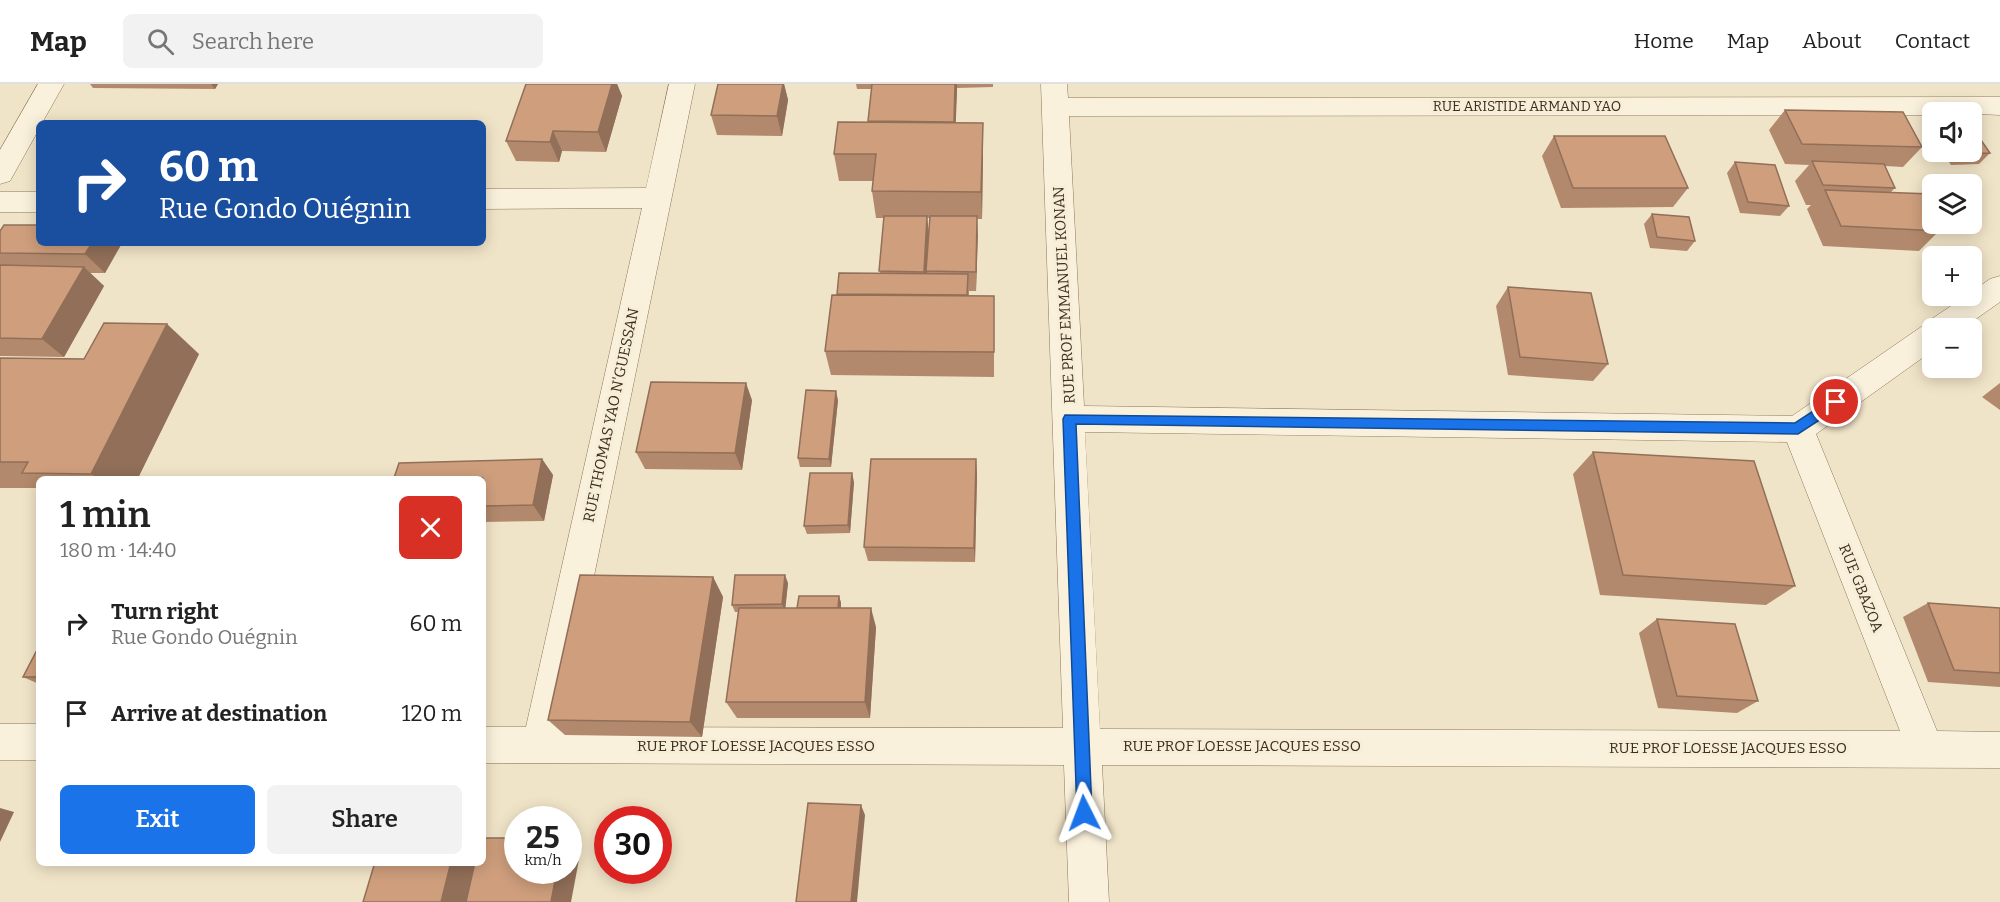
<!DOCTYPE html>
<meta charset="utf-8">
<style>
body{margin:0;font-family:Bitter,serif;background:#f2f2f2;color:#222;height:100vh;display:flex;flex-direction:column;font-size:22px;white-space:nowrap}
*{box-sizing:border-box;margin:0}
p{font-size:20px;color:#767676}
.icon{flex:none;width:33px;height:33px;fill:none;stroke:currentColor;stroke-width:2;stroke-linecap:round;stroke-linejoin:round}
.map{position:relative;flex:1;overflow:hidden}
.side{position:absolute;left:36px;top:392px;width:450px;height:390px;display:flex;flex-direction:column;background:#fff;border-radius:9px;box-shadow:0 3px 15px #0003}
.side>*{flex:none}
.top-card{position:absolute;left:36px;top:36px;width:450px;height:126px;border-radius:9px;box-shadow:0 3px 15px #0003;background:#1a4fa0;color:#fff;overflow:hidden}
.buttons{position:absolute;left:1922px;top:18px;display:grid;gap:12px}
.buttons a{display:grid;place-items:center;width:60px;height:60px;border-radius:9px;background:#fff;box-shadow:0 3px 15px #0003;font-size:30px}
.speed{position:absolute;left:504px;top:722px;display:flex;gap:12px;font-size:30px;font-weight:700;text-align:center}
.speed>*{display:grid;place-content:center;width:78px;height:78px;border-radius:50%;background:#fff;box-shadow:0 3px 15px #0003;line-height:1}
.speed small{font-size:15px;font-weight:400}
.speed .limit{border:9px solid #d22;background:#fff;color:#111}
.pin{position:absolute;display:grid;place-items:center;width:51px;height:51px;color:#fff;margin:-26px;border:3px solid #fff;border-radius:50%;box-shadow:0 2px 6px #0007}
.me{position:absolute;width:66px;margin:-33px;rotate:357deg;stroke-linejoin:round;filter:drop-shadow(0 0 4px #0008)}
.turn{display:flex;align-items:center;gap:21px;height:126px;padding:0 24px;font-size:27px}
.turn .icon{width:78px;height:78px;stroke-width:2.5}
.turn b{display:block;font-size:42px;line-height:51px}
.round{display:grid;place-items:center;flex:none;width:63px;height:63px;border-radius:9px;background:#f2f2f2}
.head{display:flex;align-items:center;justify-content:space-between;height:102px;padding:0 24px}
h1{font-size:36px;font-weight:600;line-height:45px}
.cta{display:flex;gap:12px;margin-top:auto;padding:12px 24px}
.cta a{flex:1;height:69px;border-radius:9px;background:#1a73e8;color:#fff;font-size:24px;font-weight:600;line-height:69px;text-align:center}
.cta a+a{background:#f2f2f2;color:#222}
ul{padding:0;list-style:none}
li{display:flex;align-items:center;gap:18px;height:90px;padding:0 24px}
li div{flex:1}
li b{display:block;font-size:22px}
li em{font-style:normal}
header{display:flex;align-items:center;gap:36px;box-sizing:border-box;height:84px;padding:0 30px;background:#fff;border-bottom:2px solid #e0e0e0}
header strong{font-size:28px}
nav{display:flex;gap:33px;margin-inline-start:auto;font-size:21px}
.search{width:420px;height:54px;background:#f2f2f2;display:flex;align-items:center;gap:15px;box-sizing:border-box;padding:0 21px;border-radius:9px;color:#767676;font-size:22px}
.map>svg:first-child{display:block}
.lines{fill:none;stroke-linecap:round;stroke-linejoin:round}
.minor-casing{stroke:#8d765c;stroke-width:1}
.minor{fill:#faf1dc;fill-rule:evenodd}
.wall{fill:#b2896c;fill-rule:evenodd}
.shaded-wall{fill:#916f58}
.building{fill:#cf9f7d;stroke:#916f58;stroke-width:1.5}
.route{fill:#1a73e8;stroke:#114b97;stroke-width:1.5}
.labels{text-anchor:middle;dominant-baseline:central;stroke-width:6;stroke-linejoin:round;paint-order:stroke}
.far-street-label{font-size:14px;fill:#3d2e20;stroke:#f7eed8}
.street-label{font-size:15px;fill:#3d2e20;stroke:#f7eed8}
</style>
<header>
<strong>Map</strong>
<div class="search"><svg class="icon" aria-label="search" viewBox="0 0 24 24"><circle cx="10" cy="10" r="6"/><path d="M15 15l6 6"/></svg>Search here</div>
<nav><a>Home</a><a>Map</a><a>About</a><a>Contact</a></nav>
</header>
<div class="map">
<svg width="2000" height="818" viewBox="0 0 2000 818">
<rect width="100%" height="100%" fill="#f0e4c8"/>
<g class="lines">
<g class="minor-casing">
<g id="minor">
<polygon points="38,0 64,0 42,39 39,39 39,45 10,97 0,100 0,66"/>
<path d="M 669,0 L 695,0 L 563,643 L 1063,644 L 1041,0 L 1067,0 L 1068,14 L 2000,13 L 2000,31 L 1932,28 L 1932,31 L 1069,32 L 1084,322 L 1792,332 L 1921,243 L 1928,240 L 1930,236 L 1966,212 L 1971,212 L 1971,208 L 1990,195 L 2000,192 L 2000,218 L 1963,244 L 1932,244 L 1932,267 L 1816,350 L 1937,647 L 2000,648 L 2000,684 L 1102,681 L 1109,818 L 1069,818 L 1064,681 L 483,679 L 483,643 L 526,643 L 642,124 L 483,125 L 483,105 L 646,104 ZM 1085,348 L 1787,358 L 1900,647 L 1100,645 Z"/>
<rect x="0" y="108" width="39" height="20"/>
<rect x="0" y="640" width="39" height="36"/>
</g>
</g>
<use href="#minor" class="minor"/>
</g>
<g class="wall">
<polygon points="90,0 218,0 215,5 93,4"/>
<polygon points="526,0 617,0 622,12 606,68 562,67 559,78 516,77 506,57"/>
<polygon points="718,0 784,0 788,16 782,52 717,51 711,31"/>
<path d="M 856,0 L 993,0 L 993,3 L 957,4 L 955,39 L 983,67 L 982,135 L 977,135 L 976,207 L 969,207 L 969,212 L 994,238 L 994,293 L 831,291 L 825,267 L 837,210 L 880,190 L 884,134 L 876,134 L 872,107 L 873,97 L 839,97 L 834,70 L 868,38 L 872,5 L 857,5 ZM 927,134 L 930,134 L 929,150 Z"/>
<polygon points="1785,26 1922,63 1903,83 1885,82 1895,104 1891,108 1939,147 1919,167 1823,162 1807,125 1811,121 1806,121 1795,97 1809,81 1785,80 1769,46"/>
<polygon points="1554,52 1688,104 1673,123 1561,124 1542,72"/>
<polygon points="1942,68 1971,68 1990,69 1979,80 1951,81"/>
<polygon points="1735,78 1789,122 1780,132 1740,129 1727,89"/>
<polygon points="1652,130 1695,157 1687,167 1650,164 1644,140"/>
<polygon points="0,147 122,159 105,189 90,189 104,202 64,273 0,272 0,181 1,181 0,181"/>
<polygon points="1508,203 1608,280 1593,297 1508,291 1496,222"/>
<polygon points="199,270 138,394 39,394 39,404 0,404 0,274 84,275"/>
<polygon points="2000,299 2000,326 1982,313"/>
<polygon points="752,316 742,386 645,385 636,368"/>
<polygon points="838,316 831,383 800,383 798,374"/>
<polygon points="1593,368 1795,502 1766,521 1600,511 1573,390"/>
<polygon points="542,375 553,391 544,437 483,438 483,394"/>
<polygon points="976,375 977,391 975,478 868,477 864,463"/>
<polygon points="854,398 850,449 807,450 804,442"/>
<polygon points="713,493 723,513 702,653 565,651 548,636"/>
<polygon points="788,499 785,524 797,524 839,512 841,519 841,524 876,543 870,634 737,634 726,618 738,528 735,528 732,521"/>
<polygon points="1928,519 2000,524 2000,603 1928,598 1903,533"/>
<polygon points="1657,535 1758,617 1737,629 1658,624 1639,549"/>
<polygon points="39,562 39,600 23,593"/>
</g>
<g class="shaded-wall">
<polygon points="211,0 218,0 215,5"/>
<polygon points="612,0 617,0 622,12 606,68 598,48"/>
<polygon points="783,0 784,0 788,16 782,52 777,32"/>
<polygon points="955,0 957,0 957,8 955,59 954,38"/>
<polygon points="983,39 983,67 982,135 981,108"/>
<polygon points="553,47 562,67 559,78 550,58"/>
<polygon points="927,132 929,152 926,207 924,188"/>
<polygon points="977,132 978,152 976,207 976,188"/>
<polygon points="92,159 122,159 105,189 85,170"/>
<polygon points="84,183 104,202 64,273 42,255"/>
<polygon points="167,240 199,270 138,394 98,394 91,390"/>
<polygon points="746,299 752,316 742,386 735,369"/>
<polygon points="836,307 838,316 831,383 829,375"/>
<polygon points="542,375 553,391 544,437 533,421"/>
<polygon points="976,375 977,391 975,478 974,464"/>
<polygon points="852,389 854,398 850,449 848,441"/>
<polygon points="785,491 788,499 785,528 782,520"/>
<polygon points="713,493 723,513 702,653 690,638"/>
<polygon points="839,512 841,519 840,542 837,534"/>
<polygon points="871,524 876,543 870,634 865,618"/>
<polygon points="861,721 865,731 857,818 851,818"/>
<polygon points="0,724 14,728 0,758"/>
<polygon points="568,758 581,765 571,818 551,818 557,786 568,786"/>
<polygon points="451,778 476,778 466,818 441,818"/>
</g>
<g class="building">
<polygon points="526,0 612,0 598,48 553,47 550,58 506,57"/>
<polygon points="718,0 783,0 777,32 711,31"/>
<polygon points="872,0 955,0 954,38 868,37"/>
<polygon points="1785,26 1903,28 1922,63 1802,60"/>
<polygon points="838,38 983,39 981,108 872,107 876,70 834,70"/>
<polygon points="1971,46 1974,46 1990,69 1961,70 1959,68 1971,68"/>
<polygon points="1554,52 1665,52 1688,104 1573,104"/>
<polygon points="1812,77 1884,80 1895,104 1823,101"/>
<polygon points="1735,78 1775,81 1789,122 1748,118"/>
<polygon points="1825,106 1931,110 1932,116 1932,140 1937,140 1939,147 1841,142"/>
<polygon points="1652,130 1689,133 1695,157 1657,153"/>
<polygon points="884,132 927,132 924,188 879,187"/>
<polygon points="930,132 977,132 976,188 926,187"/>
<polygon points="4,141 39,141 39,159 92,159 85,170 0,169 0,147"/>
<polygon points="0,181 84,183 42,255 0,254"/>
<polygon points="839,189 968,190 967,211 837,210"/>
<polygon points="1508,203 1591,209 1608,280 1520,273"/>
<polygon points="832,211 994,212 994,268 825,267"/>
<polygon points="104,239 167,240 91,390 22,389 28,378 0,378 0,274 84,275"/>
<polygon points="651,298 746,299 735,369 636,368"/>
<polygon points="806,306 836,307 829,375 798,374"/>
<polygon points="1593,368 1754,377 1795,502 1623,491"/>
<polygon points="542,375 533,421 483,422 483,394 394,394 399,379"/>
<polygon points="871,375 976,375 974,464 864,463"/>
<polygon points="810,389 852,389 848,441 804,442"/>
<polygon points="580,491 713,493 690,638 548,636"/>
<polygon points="735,491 785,491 782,520 732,521"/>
<polygon points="799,512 839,512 838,524 797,524"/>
<polygon points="1928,519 2000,524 2000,589 1954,586"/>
<polygon points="739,524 871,524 865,618 726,618"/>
<polygon points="1657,535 1735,540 1758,617 1677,612"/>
<polygon points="39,562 39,593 23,593"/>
<polygon points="808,719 861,721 851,818 796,818"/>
<polygon points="483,754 518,754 518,786 557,786 551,818 466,818 475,778 483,778"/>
<polygon points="375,778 451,778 441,818 363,818"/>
</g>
<polygon class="route" points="1836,312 1841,314 1842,318 1841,322 1798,350 1076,340 1092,729 1090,734 1084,737 1079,734 1077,729 1063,335 1065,331 1795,339"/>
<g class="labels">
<g class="far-street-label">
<text x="1527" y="22">RUE ARISTIDE ARMAND YAO</text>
</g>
<g class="street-label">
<text transform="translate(1064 211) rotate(-93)">RUE PROF EMMANUEL KONAN</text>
<text transform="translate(611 331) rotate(-78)">RUE THOMAS YAO N'GUESSAN</text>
<text transform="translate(1861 504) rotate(68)">RUE GBAZOA</text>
<text x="756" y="662">RUE PROF LOESSE JACQUES ESSO</text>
<text x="1242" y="662">RUE PROF LOESSE JACQUES ESSO</text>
<text x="1728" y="664">RUE PROF LOESSE JACQUES ESSO</text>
</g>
</g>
</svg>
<div class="buttons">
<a><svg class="icon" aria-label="sound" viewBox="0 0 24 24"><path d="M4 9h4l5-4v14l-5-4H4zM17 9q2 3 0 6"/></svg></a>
<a><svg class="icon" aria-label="layers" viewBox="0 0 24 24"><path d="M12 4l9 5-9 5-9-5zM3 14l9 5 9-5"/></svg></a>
<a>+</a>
<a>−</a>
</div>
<div class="speed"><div>25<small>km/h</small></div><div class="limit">30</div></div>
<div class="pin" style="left:1836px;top:318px;background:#d93025"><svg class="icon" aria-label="arrive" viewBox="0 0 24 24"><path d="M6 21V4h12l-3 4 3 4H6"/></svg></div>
<svg class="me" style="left:1084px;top:729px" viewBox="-20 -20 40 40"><path d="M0-17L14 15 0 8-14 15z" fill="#1a73e8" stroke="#fff" stroke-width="4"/></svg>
<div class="top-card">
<div class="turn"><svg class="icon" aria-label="right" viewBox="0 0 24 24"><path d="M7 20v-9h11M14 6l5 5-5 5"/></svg><div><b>60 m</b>Rue Gondo Ouégnin</div></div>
</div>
<section class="side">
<div class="head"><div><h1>1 min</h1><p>180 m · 14:40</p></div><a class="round" style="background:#d93025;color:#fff"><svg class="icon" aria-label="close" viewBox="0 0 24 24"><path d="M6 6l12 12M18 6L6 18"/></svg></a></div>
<ul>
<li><svg class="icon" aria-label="right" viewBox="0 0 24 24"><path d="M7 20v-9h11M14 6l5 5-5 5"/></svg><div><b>Turn right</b><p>Rue Gondo Ouégnin</p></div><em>60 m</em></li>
<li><svg class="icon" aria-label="arrive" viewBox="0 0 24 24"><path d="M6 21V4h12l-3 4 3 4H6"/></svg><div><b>Arrive at destination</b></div><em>120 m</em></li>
</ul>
<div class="cta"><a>Exit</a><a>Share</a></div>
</section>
</div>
